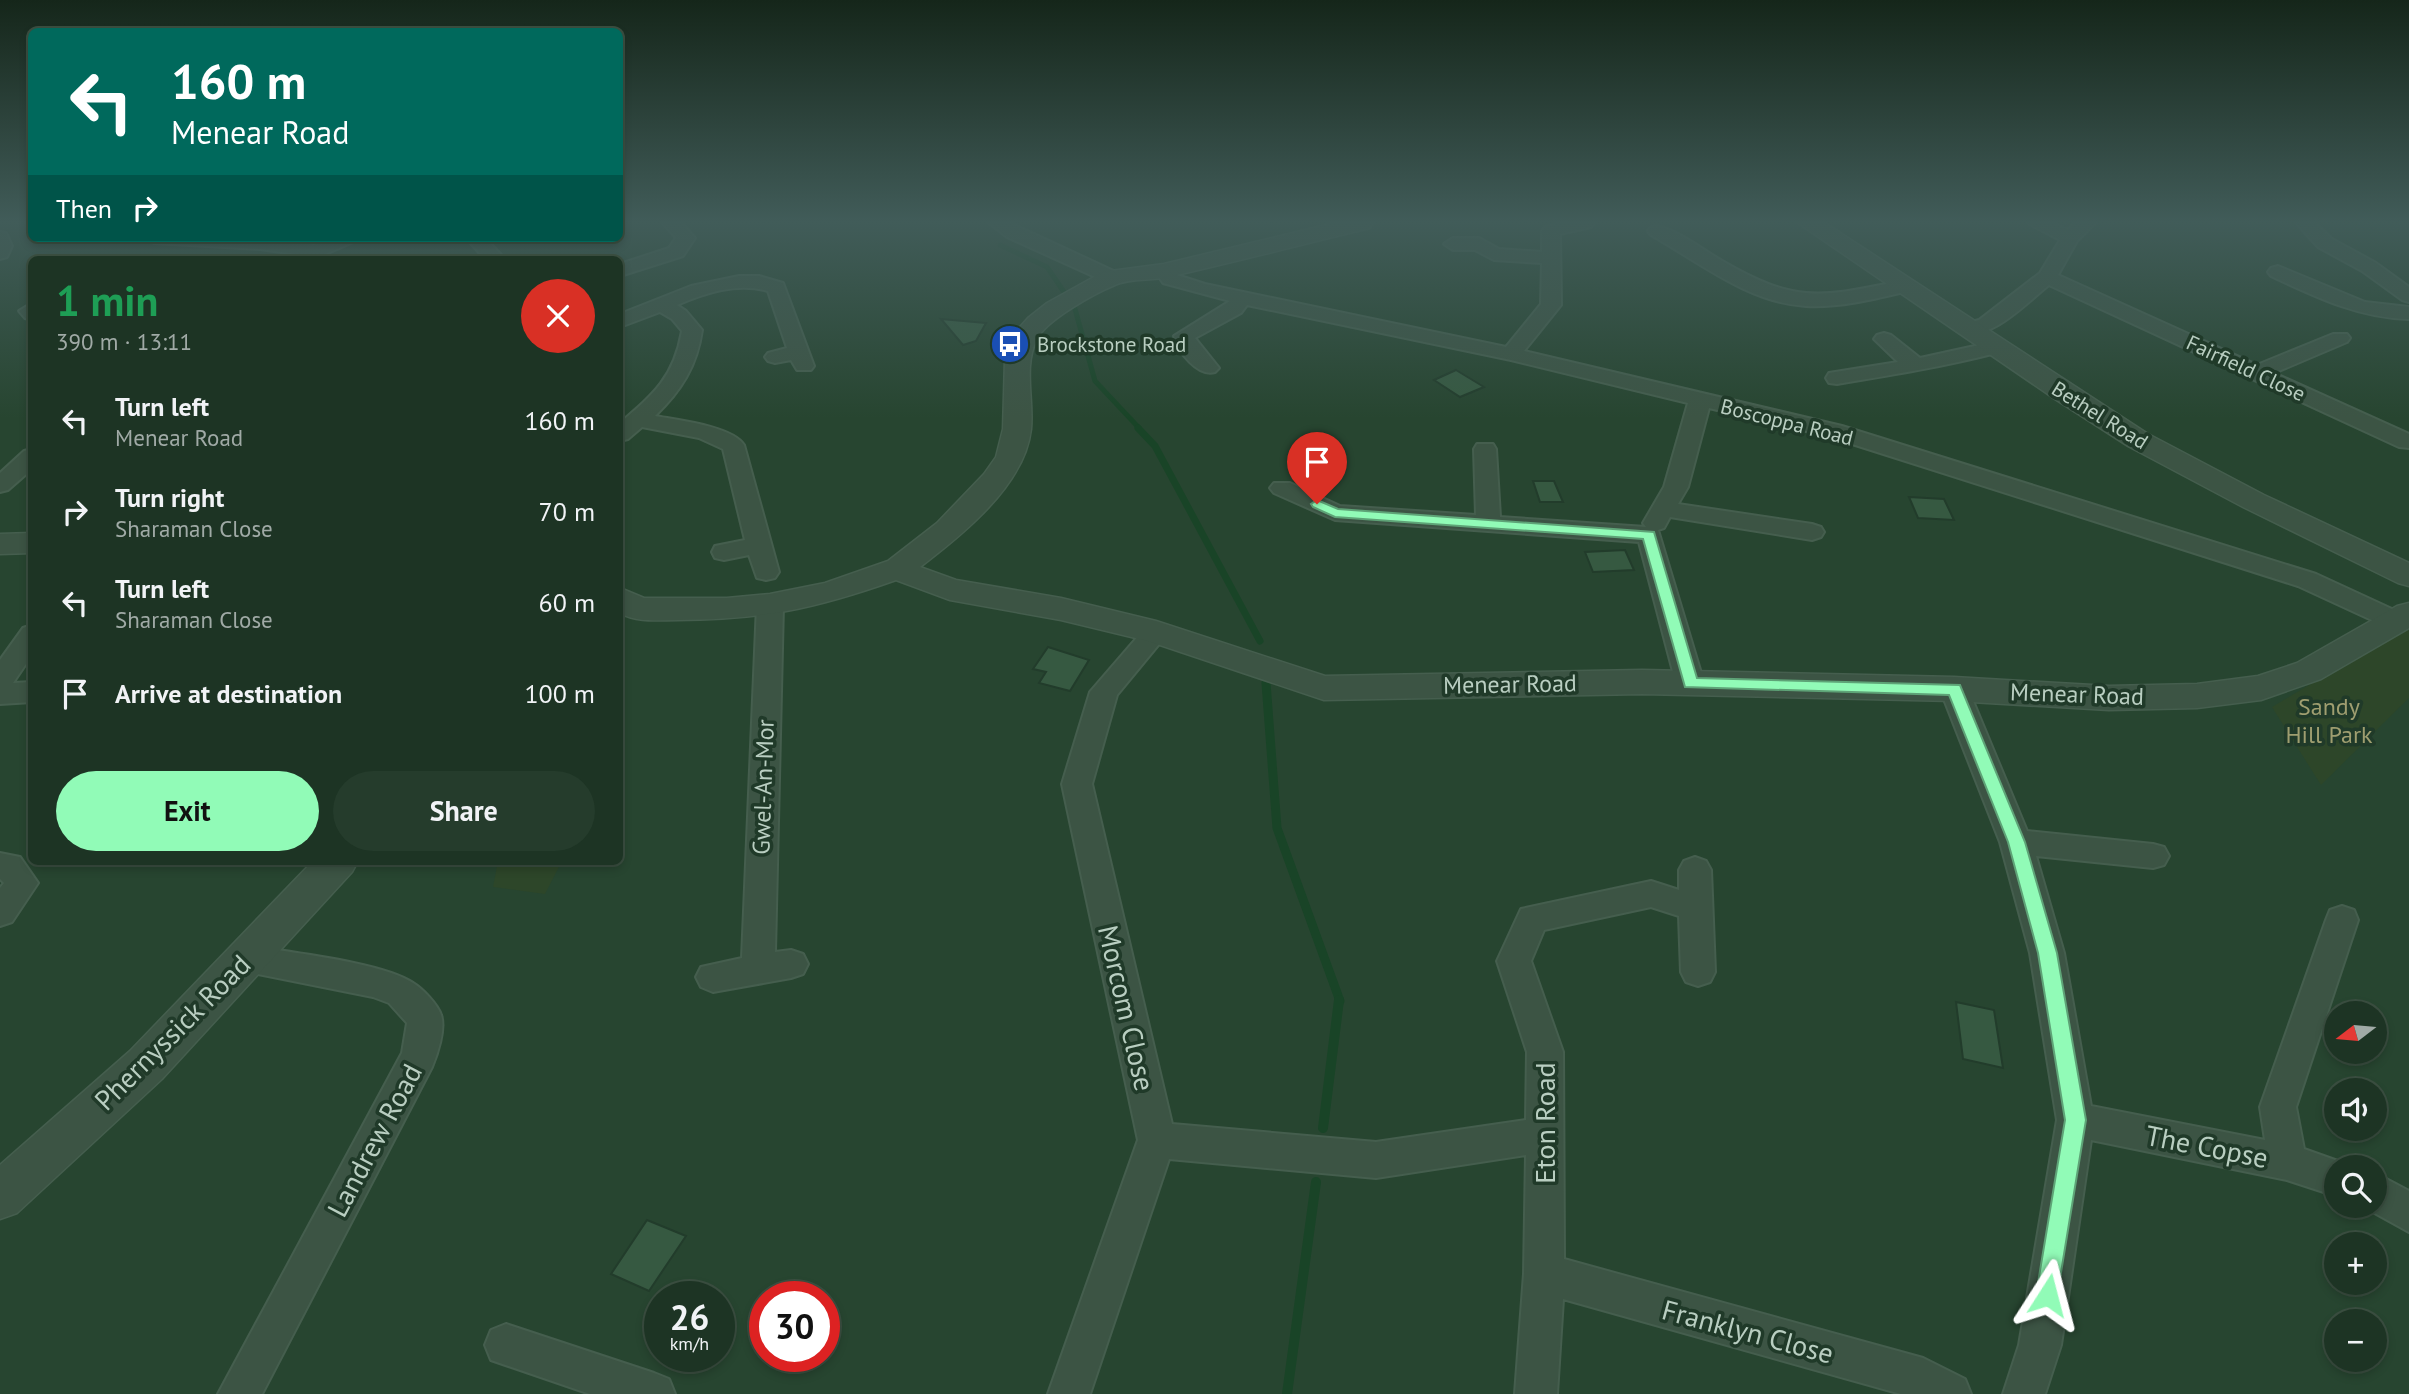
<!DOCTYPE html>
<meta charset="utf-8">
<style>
body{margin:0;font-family:"PT Sans",sans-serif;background:#253c2c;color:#f1f3f6;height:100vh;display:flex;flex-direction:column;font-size:26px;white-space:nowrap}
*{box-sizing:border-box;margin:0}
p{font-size:23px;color:#a0aaa6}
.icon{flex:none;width:38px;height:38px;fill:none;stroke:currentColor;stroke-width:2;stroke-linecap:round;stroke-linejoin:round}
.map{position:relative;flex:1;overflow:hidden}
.drawer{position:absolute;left:28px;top:256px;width:595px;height:609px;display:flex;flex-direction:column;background:#1d3424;border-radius:10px;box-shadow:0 4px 10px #0003,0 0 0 2px #3b4f41}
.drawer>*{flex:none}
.guide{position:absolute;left:28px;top:28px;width:595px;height:214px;border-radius:10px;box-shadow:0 4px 10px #0003,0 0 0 2px #3b4f41;background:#00695c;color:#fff;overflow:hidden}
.needle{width:46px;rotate:254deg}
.controls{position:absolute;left:2324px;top:1001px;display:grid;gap:14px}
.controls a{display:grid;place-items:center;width:63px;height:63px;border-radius:50%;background:#1d3424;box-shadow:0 4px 10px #0003,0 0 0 2px #3b4f41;font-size:35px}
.speed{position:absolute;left:644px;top:1281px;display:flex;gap:14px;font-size:35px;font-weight:700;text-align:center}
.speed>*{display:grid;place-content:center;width:91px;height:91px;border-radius:50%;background:#1d3424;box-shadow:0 4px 10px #0003,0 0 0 2px #3b4f41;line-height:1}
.speed small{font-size:18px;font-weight:400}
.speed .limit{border:10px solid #d22;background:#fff;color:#111}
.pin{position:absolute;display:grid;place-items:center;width:60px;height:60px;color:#fff;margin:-72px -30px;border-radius:50% 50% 50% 0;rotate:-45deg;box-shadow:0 0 7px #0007}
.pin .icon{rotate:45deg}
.me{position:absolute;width:77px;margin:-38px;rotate:9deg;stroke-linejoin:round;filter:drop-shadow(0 0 5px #0008)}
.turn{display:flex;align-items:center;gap:24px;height:147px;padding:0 28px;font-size:32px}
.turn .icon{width:91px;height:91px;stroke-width:2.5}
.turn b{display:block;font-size:49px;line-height:60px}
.then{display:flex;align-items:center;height:66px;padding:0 28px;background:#0003;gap:14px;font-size:26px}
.round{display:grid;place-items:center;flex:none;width:74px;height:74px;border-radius:37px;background:#253c2c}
.headline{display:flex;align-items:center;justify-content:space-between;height:119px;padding:0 28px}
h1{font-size:42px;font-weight:700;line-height:52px;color:#1e9e55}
.cta{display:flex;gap:14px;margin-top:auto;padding:14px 28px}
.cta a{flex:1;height:80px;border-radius:42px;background:#91fbb7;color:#111;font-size:28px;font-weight:700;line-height:80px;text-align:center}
.cta a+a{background:#253c2c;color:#f1f3f6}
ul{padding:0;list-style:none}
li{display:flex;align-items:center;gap:21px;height:91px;padding:0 28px}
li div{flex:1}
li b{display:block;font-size:26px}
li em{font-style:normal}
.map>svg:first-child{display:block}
.green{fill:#2d4629}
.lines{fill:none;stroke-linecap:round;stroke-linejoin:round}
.stream-far3{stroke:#194427;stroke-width:5}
.stream-far2{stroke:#194427;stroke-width:7}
.stream-far1{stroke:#194427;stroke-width:9}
.stream{stroke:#194427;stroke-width:10}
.building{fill:#365941;stroke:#223c2b;stroke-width:2}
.minor-casing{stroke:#455e4e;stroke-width:4}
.tertiary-casing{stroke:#455e4e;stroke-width:3}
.minor{fill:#3c5444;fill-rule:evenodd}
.tertiary{fill:#3c5444;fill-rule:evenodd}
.route{fill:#91fbb7;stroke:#5ea377;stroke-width:2}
.labels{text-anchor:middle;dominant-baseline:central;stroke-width:7;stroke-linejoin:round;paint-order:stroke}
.far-poi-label{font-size:21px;fill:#b9cec1;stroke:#203a29;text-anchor:start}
.far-street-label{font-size:21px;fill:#b9cec1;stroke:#203a29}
.street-label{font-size:24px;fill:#b9cec1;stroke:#203a29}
.park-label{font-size:24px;fill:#9f9e70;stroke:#203a29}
.near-street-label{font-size:28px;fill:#b9cec1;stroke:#203a29}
</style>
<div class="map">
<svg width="2409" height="1394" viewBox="0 0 2409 1394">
<rect width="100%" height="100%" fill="#274530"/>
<g class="green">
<polygon points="2409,626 2409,698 2321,785 2272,707"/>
<polygon points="498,861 562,861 545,894 493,887"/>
</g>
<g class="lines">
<g class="stream-far3">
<polyline points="1000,245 1047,267 1064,292"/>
<polyline points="1075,309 1095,381 1140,429"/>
</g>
<g class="stream-far2">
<polyline points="1138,428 1155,446 1260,641"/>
<polyline points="1265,674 1266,684"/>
</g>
<polyline class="stream-far1" points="1266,683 1277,828 1340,1001"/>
<g class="stream">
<polyline points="1323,1128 1339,1000"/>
<polyline points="1287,1394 1316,1182"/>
</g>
</g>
<g class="building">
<polygon points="941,319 986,323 976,341 963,345"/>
<polygon points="1456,370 1484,387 1460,397 1434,380"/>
<polygon points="1533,481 1554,481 1563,502 1540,502"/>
<polygon points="1909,497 1944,499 1954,520 1918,518"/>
<polygon points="1625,550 1634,570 1593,572 1585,552"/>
<polygon points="1048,647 1089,660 1070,691 1039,683 1046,672 1033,669"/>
<polygon points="1956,1002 1994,1010 2003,1068 1963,1059"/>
<polygon points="647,1220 686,1236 649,1291 611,1274"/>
</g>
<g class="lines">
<g class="minor-casing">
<g id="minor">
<polygon points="663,223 682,223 695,238 683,256 620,276 620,264 669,248 676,238"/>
<polygon points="989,223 1010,223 1118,273 1121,277 1118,281 1104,281 1007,237"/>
<path d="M 1562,223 L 1594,223 L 1591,227 L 1560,234 L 1561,305 L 1524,351 L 1842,426 L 2316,574 L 2407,616 L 2409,626 L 2398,631 L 2389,628 L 2298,586 L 1827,436 L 1709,408 L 1688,487 L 1678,504 L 1812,524 L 1821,527 L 1824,532 L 1821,537 L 1812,540 L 1670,517 L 1664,528 L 1658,530 L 1704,683 L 1700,690 L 1690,693 L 1680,690 L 1676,683 L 1639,542 L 1335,520 L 1274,493 L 1270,488 L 1274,483 L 1290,483 L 1340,506 L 1476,515 L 1474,449 L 1477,444 L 1493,444 L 1496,449 L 1500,517 L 1646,527 L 1643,523 L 1664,487 L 1688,403 L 1511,360 L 1247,305 L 1241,313 L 1195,338 L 1219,368 L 1215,372 C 1198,377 1178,352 1174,336 L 1230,301 L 1163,283 L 1155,271 L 1164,265 L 1171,267 L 1177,275 L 1205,284 L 1506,347 L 1541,304 L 1542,263 L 1494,260 L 1475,250 L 1453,250 L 1444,244 L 1453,238 L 1479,238 L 1499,249 L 1542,252 L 1542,231 L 1545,227 Z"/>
<path d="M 2028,223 L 2052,223 L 2068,230 L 2075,223 L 2095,223 L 2077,241 L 2058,275 L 2257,365 L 2333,334 L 2347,334 L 2350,338 L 2347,342 L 2274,373 L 2409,434 L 2409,448 L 2399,447 L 2049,285 C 2026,303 1992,341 1960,333 L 1957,329 L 1960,325 L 1979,320 L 2040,273 L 2060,240 Z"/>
<polygon points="2296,223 2315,223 2332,239 2376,263 2409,287 2409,302 2402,300 2362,271 2318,247"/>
<path d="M 1657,226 C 1680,231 1703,250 1724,262 C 1800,306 1824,296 1906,280 L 1916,286 L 1913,290 C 1879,298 1841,308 1806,306 C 1749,303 1699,262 1651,235 L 1648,231 L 1651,227 Z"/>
<polygon points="0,232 6,233 12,246 7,257 0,259"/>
<polygon points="145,238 264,238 314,245 331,238 356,238 353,242 314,259 289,259 295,254 260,249 154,243"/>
<polygon points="466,238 485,238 505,259 485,259"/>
<path d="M 2278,266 L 2365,302 L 2409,307 L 2409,319 C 2359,318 2316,297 2271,276 L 2268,272 L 2271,268 Z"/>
<path d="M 739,276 L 759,276 L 783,283 L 814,366 L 811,370 L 797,370 L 791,360 L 775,363 L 768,361 L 765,357 L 768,353 L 787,348 L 768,291 C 737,282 705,293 677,305 L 686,311 L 702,330 C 697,366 681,391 655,416 C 676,420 732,426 744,445 L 779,572 L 775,578 L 766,580 L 757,578 L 749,555 L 724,560 L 715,558 L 712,552 L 715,546 L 745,540 L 723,449 L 699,438 L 642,427 L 628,439 L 620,441 L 620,423 C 654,394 674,377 682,331 L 672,319 L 660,312 L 620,327 L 620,314 L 691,286 Z"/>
<polygon points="32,303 32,320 25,318 19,311"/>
<path d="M 1884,333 L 1891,335 L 1920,358 L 1993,342 L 2000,344 L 2003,348 L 2000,352 C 1946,366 1892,375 1837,384 L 1829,383 L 1826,378 L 1829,373 L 1898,362 L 1874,339 L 1877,335 Z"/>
<polygon points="32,449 32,469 8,490 0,492 0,473 24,451"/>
<polygon points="770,596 779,599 783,605 775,952 791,950 803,954 808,964 803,974 791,978 713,992 701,987 696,977 701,967 742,958 757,605 761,599"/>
<polygon points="1156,623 1165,626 1169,632 1117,695 1092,784 1172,1124 1376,1142 1526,1120 1527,1052 1497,961 1521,909 1651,881 1679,890 1679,870 1684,861 1695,857 1706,861 1711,870 1715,972 1710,982 1698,986 1686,982 1681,972 1679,916 1651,907 1544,930 1531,961 1563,1052 1564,1259 1923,1358 1965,1379 1971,1394 1901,1394 1563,1299 1557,1394 1515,1394 1524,1274 1526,1155 1376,1178 1169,1159 1090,1394 1048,1394 1138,1140 1062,784 1090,692 1147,626"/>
<polygon points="32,625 32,655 13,683 32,682 32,702 0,704 0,660 23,628"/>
<polygon points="1954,679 1964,682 1968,689 2027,831 2153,844 2164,847 2169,856 2164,865 2153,868 2036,856 2064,953 2091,1106 2265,1140 2260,1107 2326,920 2330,910 2342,906 2354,910 2358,920 2296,1107 2304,1149 2349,1165 2350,1167 2336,1167 2336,1196 2287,1180 2091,1140 2061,1345 2045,1394 2003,1394 2019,1345 2057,1120 2030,953 2000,842 1940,689 1944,682"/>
<polygon points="0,853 20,857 38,883 12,922 0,926 0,888 4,883 0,879"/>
<path d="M 245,945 C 285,952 382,962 413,983 C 423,989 438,1005 441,1015 C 446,1029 437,1055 432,1067 L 262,1394 L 218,1394 L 402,1053 L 407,1023 L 389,1003 L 373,997 L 233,969 L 228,959 L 233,949 Z"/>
<polygon points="2375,1173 2409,1191 2409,1232 2362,1206 2375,1206"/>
<polygon points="506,1324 654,1373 669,1379 675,1394 590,1394 491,1360 485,1345 491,1330"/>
</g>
</g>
<g class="tertiary-casing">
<g id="tertiary">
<path d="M 1334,223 L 1373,223 L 1370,228 C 1303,244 1235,262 1168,277 C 1151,281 1130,278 1115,285 C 1095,293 1046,320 1037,339 C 1023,366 1034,400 1031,429 C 1025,485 962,535 920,567 L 956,580 L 1061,598 L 1156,621 L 1325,676 L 1642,670 L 1954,677 L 2109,686 L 2197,684 L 2258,676 L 2297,663 L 2397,606 L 2409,603 L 2409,628 L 2321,679 L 2261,700 L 2197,708 L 2109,710 L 1954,701 L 1642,694 L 1324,700 L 1148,641 L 1061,620 L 950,600 L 896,580 C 817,608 762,620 678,620 C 658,620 637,623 620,613 L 620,588 L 644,598 L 727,598 L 770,594 L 825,583 L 888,561 L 937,523 L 984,474 L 996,457 L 1003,429 L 1005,359 L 1012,336 L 1028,318 L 1047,303 L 1103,272 L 1164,264 Z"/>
<polygon points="1798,223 1825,223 2148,434 2264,495 2409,563 2409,586 2398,583 2243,507 2128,446 2055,399"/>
<polygon points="32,533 32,553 0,554 0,534"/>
<polygon points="313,861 358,861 352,872 162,1079 17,1213 0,1219 0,1165 130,1051"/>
</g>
</g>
<use href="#minor" class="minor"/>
<use href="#tertiary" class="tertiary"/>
</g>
<linearGradient id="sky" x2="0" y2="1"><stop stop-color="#15261a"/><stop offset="0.53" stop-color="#415c59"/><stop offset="1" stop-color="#415c59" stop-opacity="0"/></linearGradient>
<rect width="2409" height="418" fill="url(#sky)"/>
<polygon class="route" points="1317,500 1338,509 1654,532 1697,678 1960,685 2025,842 2057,953 2086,1120 2056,1303 2048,1306 2040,1303 2036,1295 2065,1120 2038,953 2008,842 1949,695 1685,687 1643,539 1335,517 1313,507 1311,504"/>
<defs>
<g id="bus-disc" transform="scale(2.0125)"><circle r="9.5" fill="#1a4fb4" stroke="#203a29"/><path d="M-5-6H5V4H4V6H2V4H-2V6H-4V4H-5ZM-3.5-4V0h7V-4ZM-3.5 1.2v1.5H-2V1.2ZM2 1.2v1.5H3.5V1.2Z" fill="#fff"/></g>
</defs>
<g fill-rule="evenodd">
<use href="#bus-disc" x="1010" y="344"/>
</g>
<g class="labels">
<g class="far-poi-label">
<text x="1037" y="344">Brockstone Road</text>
</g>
<g class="far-street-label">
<text transform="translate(2246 368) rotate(25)">Fairfield Close</text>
<text transform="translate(2100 415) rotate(32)">Bethel Road</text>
<text transform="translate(1787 422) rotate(14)">Boscoppa Road</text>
</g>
<g class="street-label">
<text transform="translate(1510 684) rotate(-1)">Menear Road</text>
<text transform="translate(2077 694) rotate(2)">Menear Road</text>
<text transform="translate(763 787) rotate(-88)">Gwel-An-Mor</text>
</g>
<g class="park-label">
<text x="2329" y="706">Sandy<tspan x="2329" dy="28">Hill Park</tspan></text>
</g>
<g class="near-street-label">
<text transform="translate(1127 1008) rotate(77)">Morcom Close</text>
<text transform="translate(172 1032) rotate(-45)">Phernyssick Road</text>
<text transform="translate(1544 1123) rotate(-90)">Eton Road</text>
<text transform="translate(374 1140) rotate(-62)">Landrew Road</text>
<text transform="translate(2207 1146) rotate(11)">The Copse</text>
<text transform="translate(1748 1331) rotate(15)">Franklyn Close</text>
</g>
</g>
</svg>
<div class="controls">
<a><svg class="needle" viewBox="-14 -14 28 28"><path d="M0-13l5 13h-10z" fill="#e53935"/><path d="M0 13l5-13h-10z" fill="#a0aaa6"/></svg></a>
<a><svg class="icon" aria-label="sound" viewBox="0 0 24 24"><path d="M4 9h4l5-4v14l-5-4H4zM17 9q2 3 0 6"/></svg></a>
<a><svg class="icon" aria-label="search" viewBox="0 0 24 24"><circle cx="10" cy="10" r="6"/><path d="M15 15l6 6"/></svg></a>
<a>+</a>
<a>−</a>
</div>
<div class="speed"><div>26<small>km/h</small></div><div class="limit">30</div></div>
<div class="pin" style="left:1317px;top:504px;background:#d93025"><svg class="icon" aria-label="arrive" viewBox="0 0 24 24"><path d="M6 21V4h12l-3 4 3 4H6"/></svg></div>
<svg class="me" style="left:2048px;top:1295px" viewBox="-20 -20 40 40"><path d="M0-17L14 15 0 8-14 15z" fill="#91fbb7" stroke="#fff" stroke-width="4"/></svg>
<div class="guide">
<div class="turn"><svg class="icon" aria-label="left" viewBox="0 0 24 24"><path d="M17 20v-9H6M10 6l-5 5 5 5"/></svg><div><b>160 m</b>Menear Road</div></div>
<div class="then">Then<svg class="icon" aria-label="right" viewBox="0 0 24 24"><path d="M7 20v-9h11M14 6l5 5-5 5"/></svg></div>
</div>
<section class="drawer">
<div class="headline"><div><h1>1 min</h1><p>390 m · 13:11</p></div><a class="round" style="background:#d93025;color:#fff"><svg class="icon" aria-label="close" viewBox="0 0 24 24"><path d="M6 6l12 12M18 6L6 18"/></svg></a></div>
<ul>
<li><svg class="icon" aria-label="left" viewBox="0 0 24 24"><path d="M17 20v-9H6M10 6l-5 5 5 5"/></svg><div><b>Turn left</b><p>Menear Road</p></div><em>160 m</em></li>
<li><svg class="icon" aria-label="right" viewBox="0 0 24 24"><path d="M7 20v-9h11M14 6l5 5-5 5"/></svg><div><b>Turn right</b><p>Sharaman Close</p></div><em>70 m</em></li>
<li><svg class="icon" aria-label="left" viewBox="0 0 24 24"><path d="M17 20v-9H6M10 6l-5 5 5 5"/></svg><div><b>Turn left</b><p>Sharaman Close</p></div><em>60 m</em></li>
<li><svg class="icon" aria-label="arrive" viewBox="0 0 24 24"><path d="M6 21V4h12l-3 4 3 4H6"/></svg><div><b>Arrive at destination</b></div><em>100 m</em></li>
</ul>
<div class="cta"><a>Exit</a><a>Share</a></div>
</section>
</div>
